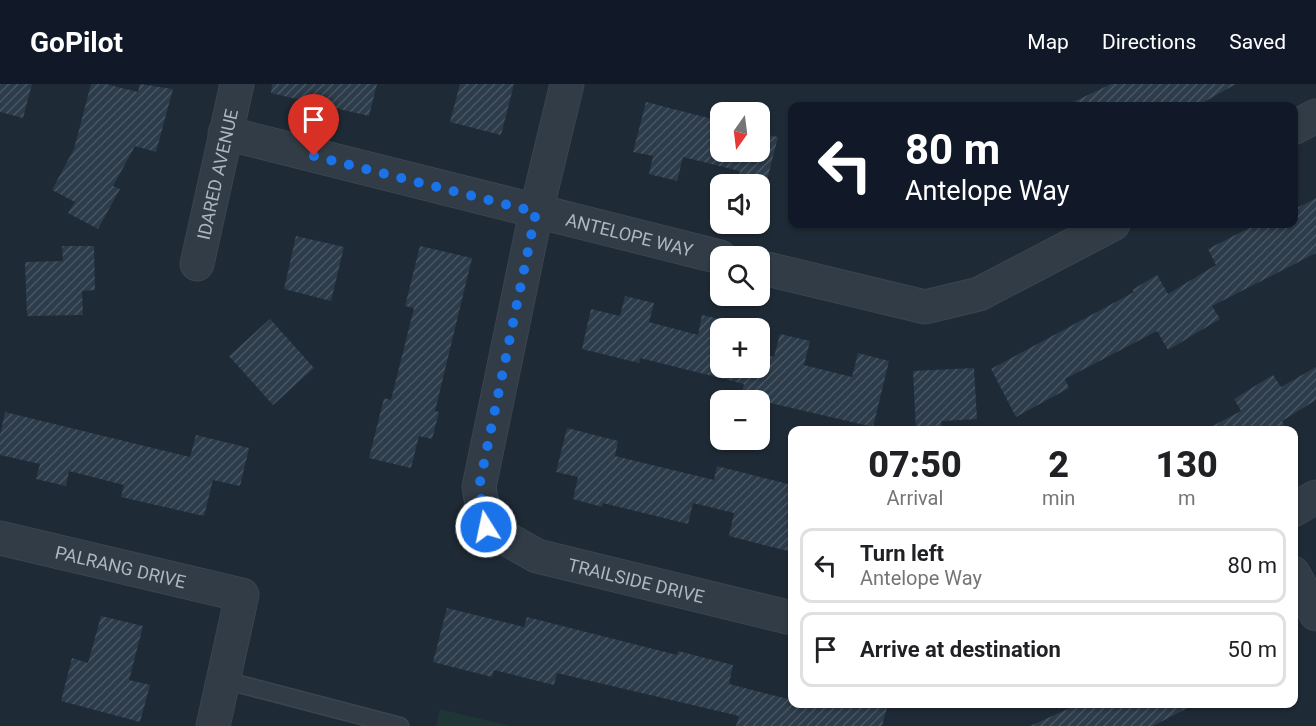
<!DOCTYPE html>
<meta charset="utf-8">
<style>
body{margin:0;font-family:Roboto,sans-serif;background:#f2f2f2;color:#202124;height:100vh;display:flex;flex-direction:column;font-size:22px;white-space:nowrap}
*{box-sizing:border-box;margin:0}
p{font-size:20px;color:#757577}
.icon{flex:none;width:33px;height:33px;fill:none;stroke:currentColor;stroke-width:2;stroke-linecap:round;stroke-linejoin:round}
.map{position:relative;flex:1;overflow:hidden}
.panel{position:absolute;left:788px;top:342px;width:510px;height:282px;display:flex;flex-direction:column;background:#fff;border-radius:12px;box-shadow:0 2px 4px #0004}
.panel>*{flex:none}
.top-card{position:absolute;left:788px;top:18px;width:510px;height:126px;border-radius:12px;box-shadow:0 2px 4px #0004;background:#111827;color:#fff;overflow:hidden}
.needle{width:39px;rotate:194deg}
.fabs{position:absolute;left:710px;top:18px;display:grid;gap:12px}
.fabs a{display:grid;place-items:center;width:60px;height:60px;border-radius:12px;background:#fff;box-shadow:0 2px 4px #0004;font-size:30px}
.pin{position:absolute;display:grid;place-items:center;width:51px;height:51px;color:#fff;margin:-62px -26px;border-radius:50% 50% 50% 0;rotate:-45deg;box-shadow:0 0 6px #0007}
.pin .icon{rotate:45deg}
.me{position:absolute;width:66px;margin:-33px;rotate:350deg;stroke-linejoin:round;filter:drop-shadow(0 0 4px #0008)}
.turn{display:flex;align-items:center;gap:21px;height:126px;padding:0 18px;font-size:27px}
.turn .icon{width:78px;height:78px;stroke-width:2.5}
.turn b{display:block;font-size:42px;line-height:51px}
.eta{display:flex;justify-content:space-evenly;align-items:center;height:102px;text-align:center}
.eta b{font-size:36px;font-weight:800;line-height:42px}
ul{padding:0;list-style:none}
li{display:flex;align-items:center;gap:18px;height:75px;margin:0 12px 9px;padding:0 6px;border:3px solid #e0e0e0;border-radius:12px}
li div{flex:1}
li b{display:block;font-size:22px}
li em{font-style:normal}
header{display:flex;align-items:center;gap:36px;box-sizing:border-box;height:84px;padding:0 30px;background:#111827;color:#fff}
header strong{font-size:28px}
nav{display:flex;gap:33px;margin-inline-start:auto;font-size:21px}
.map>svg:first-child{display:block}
.green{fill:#203636}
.building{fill:url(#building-hatch)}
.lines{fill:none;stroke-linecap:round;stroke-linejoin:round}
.lane-casing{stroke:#3b454f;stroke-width:19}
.street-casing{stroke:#3b454f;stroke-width:35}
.lane{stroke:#313c46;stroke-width:16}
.street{stroke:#313c46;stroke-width:33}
.route{stroke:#1a73e8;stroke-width:10;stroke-dasharray:0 18}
.labels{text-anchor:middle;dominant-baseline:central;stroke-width:6;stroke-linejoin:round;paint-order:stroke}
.street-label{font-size:18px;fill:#abb7c3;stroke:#17212a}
</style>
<header>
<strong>GoPilot</strong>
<nav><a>Map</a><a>Directions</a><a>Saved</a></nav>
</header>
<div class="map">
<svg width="1316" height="642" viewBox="0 0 1316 642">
<defs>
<pattern id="building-hatch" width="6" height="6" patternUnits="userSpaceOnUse" patternTransform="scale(1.5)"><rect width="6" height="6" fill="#2d3c4a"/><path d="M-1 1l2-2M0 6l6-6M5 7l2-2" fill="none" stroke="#495662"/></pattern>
</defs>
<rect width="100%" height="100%" fill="#1e2a35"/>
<polygon class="green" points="440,625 510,642 436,642"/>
<g class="building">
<polygon points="0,0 32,0 23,34 0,28"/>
<polygon points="91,0 106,0 138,8 140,0 173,5 156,68 135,62 113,102 120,105 98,145 68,129 75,118 52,106 74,65"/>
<polygon points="272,0 377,0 369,32 271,9"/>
<polygon points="460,0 514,0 501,51 450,38"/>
<polygon points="1111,0 1236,0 1197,22 1065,22"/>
<polygon points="646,18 720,37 720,68 759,68 759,49 778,53 766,100 736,100 740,87 683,73 677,97 649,90 653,72 633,68"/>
<polygon points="1316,114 1316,169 1212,222 1220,235 1168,266 1157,247 1065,295 1069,304 1016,333 991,285 1134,208 1132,206 1157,191 1168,210 1216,181 1208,165 1257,140 1293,140 1293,126"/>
<polygon points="296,152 344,163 331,217 284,205"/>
<polygon points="62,162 94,162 95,206 82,207 83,231 27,232 25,178 63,177"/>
<polygon points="420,162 472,174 435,327 439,328 432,355 419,352 411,384 369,374 384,314 391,316 414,224 405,222"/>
<polygon points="625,212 654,219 649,238 698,251 702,231 732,238 731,244 720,244 720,284 759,284 759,269 774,273 780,250 810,257 804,281 852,293 858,269 889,277 873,343 741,312 744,300 640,274 639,279 582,265 591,225 620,232"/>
<polygon points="270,235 314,284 273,321 229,272"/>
<polygon points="1316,283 1316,316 1282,337 1287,346 1205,346 1241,327 1234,315 1273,291 1281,303"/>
<polygon points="974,284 977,335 941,337 942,346 916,346 913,287"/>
<polygon points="5,328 190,373 196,351 249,364 240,402 213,396 204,432 121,413 124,401 69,387 66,402 36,395 40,380 0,371 0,351"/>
<polygon points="567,344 618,357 615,372 714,396 717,382 792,401 792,468 729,452 734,429 693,419 688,440 603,419 602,423 573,415 578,393 556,388"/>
<polygon points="447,524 524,543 527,533 677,571 678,567 733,581 729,600 792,616 792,620 888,620 882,642 736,642 739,632 557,589 554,601 494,586 492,593 433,578"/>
<polygon points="101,532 143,542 129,596 150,601 140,638 61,617 72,574 88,579"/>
<polygon points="1079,620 1195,620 1153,642 1030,642"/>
</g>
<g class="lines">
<g class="lane-casing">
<polyline id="lane" points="224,596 400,642"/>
</g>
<g class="street-casing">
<g id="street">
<path id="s1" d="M 567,0 L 536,128 L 479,403 L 486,443 L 537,472 L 792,534"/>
<polyline points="1293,44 1316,32"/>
<path id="s2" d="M 225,49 L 720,173"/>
<path id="s3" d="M 197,180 L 237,0"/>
<polyline points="759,183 925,223 979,210 1113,140"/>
<polyline points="1293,426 1316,413"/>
<path id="s4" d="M 0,454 L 242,511 L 213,642"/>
<polyline points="1293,489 1316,530"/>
</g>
</g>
<use href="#lane" class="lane"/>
<use href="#street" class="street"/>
</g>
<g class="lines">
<polyline class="route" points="314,72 536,128 479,403 486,443"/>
</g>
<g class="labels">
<g class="street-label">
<text stroke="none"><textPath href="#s3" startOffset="92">IDARED AVENUE</textPath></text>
<text stroke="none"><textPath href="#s2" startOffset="417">ANTELOPE WAY</textPath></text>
<text stroke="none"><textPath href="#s4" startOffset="124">PALRANG DRIVE</textPath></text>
<text stroke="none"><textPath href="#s1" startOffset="614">TRAILSIDE DRIVE</textPath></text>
</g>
</g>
</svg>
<div class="fabs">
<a><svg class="needle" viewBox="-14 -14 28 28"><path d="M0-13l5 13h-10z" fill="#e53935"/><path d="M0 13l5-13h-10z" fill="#757577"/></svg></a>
<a><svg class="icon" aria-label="sound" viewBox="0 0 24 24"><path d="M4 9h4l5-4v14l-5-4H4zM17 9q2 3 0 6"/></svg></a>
<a><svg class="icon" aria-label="search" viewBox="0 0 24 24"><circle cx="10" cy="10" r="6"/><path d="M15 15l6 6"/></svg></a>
<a>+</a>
<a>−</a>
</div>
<div class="pin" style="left:314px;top:72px;background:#d93025"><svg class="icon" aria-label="arrive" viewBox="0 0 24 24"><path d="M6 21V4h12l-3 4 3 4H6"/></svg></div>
<svg class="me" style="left:486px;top:443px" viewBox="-20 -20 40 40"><circle r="17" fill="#1a73e8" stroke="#fff" stroke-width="3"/><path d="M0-11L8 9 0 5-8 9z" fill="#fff"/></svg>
<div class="top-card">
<div class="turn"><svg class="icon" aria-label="left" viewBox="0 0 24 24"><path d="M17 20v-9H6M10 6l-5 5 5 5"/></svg><div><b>80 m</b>Antelope Way</div></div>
</div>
<section class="panel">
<div class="eta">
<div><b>07:50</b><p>Arrival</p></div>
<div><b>2</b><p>min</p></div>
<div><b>130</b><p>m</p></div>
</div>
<ul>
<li><svg class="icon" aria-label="left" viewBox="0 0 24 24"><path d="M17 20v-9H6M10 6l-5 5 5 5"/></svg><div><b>Turn left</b><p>Antelope Way</p></div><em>80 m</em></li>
<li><svg class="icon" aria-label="arrive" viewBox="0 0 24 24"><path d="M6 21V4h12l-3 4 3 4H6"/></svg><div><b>Arrive at destination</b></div><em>50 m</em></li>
</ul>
</section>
</div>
